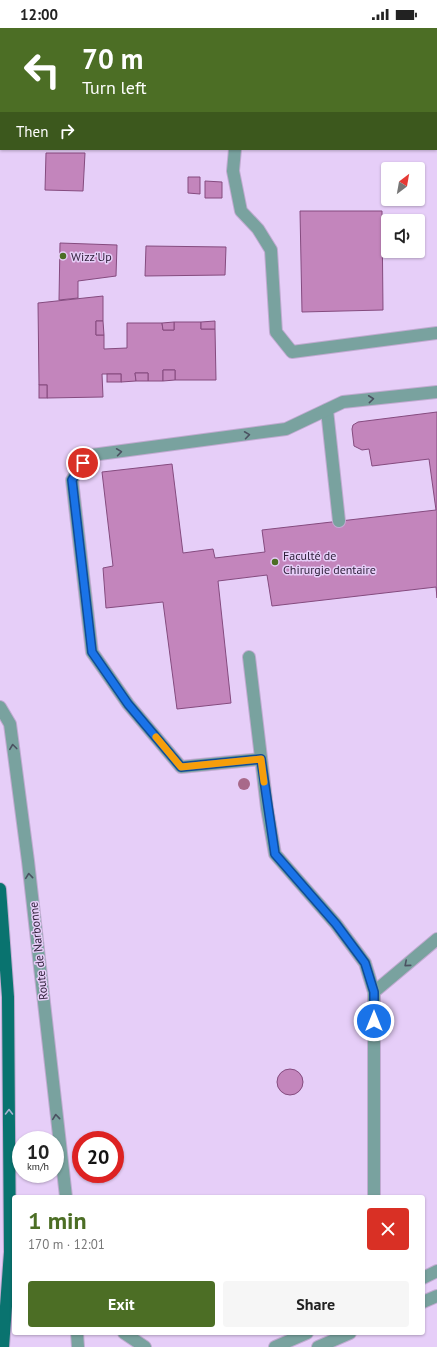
<!DOCTYPE html>
<meta charset="utf-8">
<style>
body{margin:0;font-family:"PT Sans",sans-serif;background:#f6f6f6;color:#222;height:100vh;display:flex;flex-direction:column;font-size:15px;white-space:nowrap}
*{box-sizing:border-box;margin:0}
p{font-size:13px;color:#767676}
.icon{flex:none;width:22px;height:22px;fill:none;stroke:currentColor;stroke-width:2;stroke-linecap:round;stroke-linejoin:round}
.map{position:relative;flex:1;overflow:hidden}
.side{position:absolute;left:12px;top:1167px;width:413px;height:140px;display:flex;flex-direction:column;background:#fff;border-radius:4px;box-shadow:0 1px 3px #0004}
.side>*{flex:none}
.top-card{position:absolute;left:0px;top:0px;width:437px;height:122px;box-shadow:0 1px 3px #0004;background:#4c6e25;color:#fff;overflow:hidden}
.needle{width:26px;rotate:31deg}
.fabs{position:absolute;left:381px;top:134px;display:grid;gap:8px}
.fabs a{display:grid;place-items:center;width:44px;height:44px;border-radius:4px;background:#fff;box-shadow:0 1px 3px #0004;font-size:20px}
.speed{position:absolute;left:12px;top:1103px;display:flex;gap:8px;font-size:20px;font-weight:700;text-align:center}
.speed>*{display:grid;place-content:center;width:52px;height:52px;border-radius:50%;background:#fff;box-shadow:0 1px 3px #0004;line-height:1}
.speed small{font-size:10px;font-weight:400}
.speed .limit{border:6px solid #d22;background:#fff;color:#111}
.pin{position:absolute;display:grid;place-items:center;width:34px;height:34px;color:#fff;margin:-17px;border:2px solid #fff;border-radius:50%;box-shadow:0 1px 4px #0007}
.me{position:absolute;width:44px;margin:-22px;rotate:0deg;stroke-linejoin:round;filter:drop-shadow(0 0 3px #0008)}
.turn{display:flex;align-items:center;gap:14px;height:84px;padding:0 16px;font-size:18px}
.turn .icon{width:52px;height:52px;stroke-width:2.5}
.turn b{display:block;font-size:28px;line-height:34px}
.then{display:flex;align-items:center;height:38px;padding:0 16px;background:#0003;gap:8px;font-size:15px}
.round{display:grid;place-items:center;flex:none;width:42px;height:42px;border-radius:4px;background:#f6f6f6}
.summary{display:flex;align-items:center;justify-content:space-between;height:68px;padding:0 16px}
h1{font-size:24px;font-weight:700;line-height:30px;color:#4c6e25}
.cta{display:flex;gap:8px;margin-top:auto;padding:8px 16px}
.cta a{flex:1;height:46px;border-radius:4px;background:#4c6e25;color:#fff;font-size:16px;font-weight:700;line-height:46px;text-align:center}
.cta a+a{background:#f6f6f6;color:#222}
.status{display:flex;justify-content:space-between;align-items:center;height:28px;padding:0 20px;background:#fff;direction:ltr}
.status svg{height:11px;fill:currentColor}
.map>svg:first-child{display:block}
.building{fill:#c385bc;stroke:#854b7f}
.lines{fill:none;stroke-linecap:round;stroke-linejoin:round}
.minor-casing{stroke:#c1abd1;stroke-width:14}
.major-casing{stroke:#c1abd1;stroke-width:14}
.minor{stroke:#79a29f;stroke-width:12}
.major{stroke:#09736f;stroke-width:12}
.tree{fill:#a8698a}
.oneway{stroke:#4b5261}
.oneway2{stroke:#a4b3cf}
.route-casing{stroke:#114b97;stroke-width:10}
.route{stroke:#1a73e8;stroke-width:7}
.slow{stroke:#f59e0b;stroke-width:7}
.poi-dot{fill:#4c6e25;stroke:#e6cef8;stroke-width:1.5}
.labels{text-anchor:middle;dominant-baseline:central;stroke-width:3;stroke-linejoin:round;paint-order:stroke}
.poi-label{font-size:12px;fill:#2c1d37;stroke:#e6cef8;text-anchor:start}
.street-label{font-size:12px;fill:#2c1d37;stroke:#e6cef8}
</style>
<div class="status"><b>12:00</b><svg viewBox="0 0 49 12"><path d="M0 12V9h3v3zM5 12V6h3v6zM10 12V3h3v9zM15 12V0h3v12zM26 1h20v11H26zM47 4h2v5h-2z"/></svg></div>
<div class="map">
<svg width="437" height="1319" viewBox="0 0 437 1319">
<rect width="100%" height="100%" fill="#e6cef8"/>
<g class="building">
<polygon points="46,0 174,0 46,1"/>
<rect x="262" y="0" width="53" height="1"/>
<polygon points="46,125 85,125 83,163 45,162"/>
<polygon points="188,149 200,149 200,166 188,165"/>
<polygon points="205,153 222,154 222,170 205,170"/>
<polygon points="300,183 382,183 383,282 302,284"/>
<polygon points="60,215 117,217 116,248 78,253 78,270 59,272"/>
<polygon points="146,218 226,219 225,247 145,248"/>
<polygon points="103,268 103,293 96,293 96,307 104,307 104,321 127,320 127,295 162,295 163,302 174,302 174,294 201,294 201,301 215,301 216,352 175,352 175,342 163,342 163,353 148,353 148,345 135,345 136,353 121,354 121,346 102,346 103,369 47,370 47,357 39,357 38,275"/>
<polygon points="96,293 103,293 104,307 96,307"/>
<polygon points="215,293 215,301 201,301 201,294"/>
<polygon points="174,294 174,302 163,302 162,295"/>
<polygon points="163,342 175,342 175,352 163,353"/>
<polygon points="135,345 148,345 148,353 136,353"/>
<rect x="107" y="346" width="14" height="8"/>
<rect x="39" y="357" width="8" height="13"/>
<polygon points="437,384 437,570 436,559 272,578 267,547 218,553 231,675 177,681 163,574 106,580 103,540 113,538 102,444 172,436 183,525 213,521 215,530 265,524 262,502 436,482 429,431 372,438 369,421 362,422 354,418 352,401 353,397 358,394"/>
<circle cx="290" cy="1054" r="13"/>
</g>
<g class="lines">
<g class="minor-casing">
<g id="minor">
<polyline points="236,0 236,1"/>
<polyline points="235,121 233,143 241,183 258,201 271,222 276,304 292,324 437,305"/>
<polyline points="327,382 339,493"/>
<polyline points="249,629 267,780 275,826 336,896 365,935 374,964 374,1169"/>
<polyline points="0,679 10,696 12,711 28,833 66,1169"/>
<polyline points="261,731 181,739 128,676 92,624 72,452 83,435 92,427 286,401 343,374 437,364"/>
<polyline points="374,964 437,911"/>
<polyline points="423,1250 437,1243"/>
<polyline points="423,1274 437,1268"/>
<polyline points="77,1305 78,1319"/>
<polyline points="124,1305 145,1319"/>
<polyline points="275,1319 307,1305"/>
<polyline points="318,1319 350,1305"/>
</g>
</g>
<g class="major-casing">
<polyline id="major" points="0,861 8,969 9,1098 10,1224 3,1319"/>
</g>
<use href="#minor" class="minor"/>
<use href="#major" class="major"/>
</g>
<circle class="tree" cx="244" cy="756" r="6"/>
<defs><path id="oneway-chevron" d="M-2-3.5L2.5 0L-2 3.5" fill="none" stroke-width="1.6" stroke-linecap="round" stroke-linejoin="round"/></defs>
<g class="oneway">
<use href="#oneway-chevron" transform="translate(371 371) rotate(-6)"/>
<use href="#oneway-chevron" transform="translate(247 407) rotate(-8)"/>
<use href="#oneway-chevron" transform="translate(119 424) rotate(-8)"/>
<use href="#oneway-chevron" transform="translate(13 719) rotate(-97)"/>
<use href="#oneway-chevron" transform="translate(29 848) rotate(-96)"/>
<use href="#oneway-chevron" transform="translate(407 936) rotate(139)"/>
<use href="#oneway-chevron" transform="translate(56 1089) rotate(-96)"/>
</g>
<use class="oneway2" href="#oneway-chevron" transform="translate(9 1084) rotate(-90)"/>
<g class="lines">
<g class="route-casing">
<polyline id="route" points="83,435 72,452 92,624 128,676 181,739 261,731 275,826 336,896 365,935 374,964 374,993"/>
</g>
<use href="#route" class="route"/>
<polyline class="slow" points="156,709 181,739 261,731 264,754"/>
</g>
<g class="poi-dot">
<circle cx="63" cy="228" r="4"/>
<circle cx="275" cy="534" r="4"/>
</g>
<g class="labels">
<g class="poi-label">
<text x="71" y="228">Wizz'Up</text>
<text x="283" y="527">Faculté de<tspan x="283" dy="14">Chirurgie dentaire</tspan></text>
</g>
<g class="street-label">
<text transform="translate(38 923) rotate(-96)">Route de Narbonne</text>
</g>
</g>
</svg>
<div class="fabs">
<a><svg class="needle" viewBox="-14 -14 28 28"><path d="M0-13l5 13h-10z" fill="#e53935"/><path d="M0 13l5-13h-10z" fill="#767676"/></svg></a>
<a><svg class="icon" aria-label="sound" viewBox="0 0 24 24"><path d="M4 9h4l5-4v14l-5-4H4zM17 9q2 3 0 6"/></svg></a>
</div>
<div class="speed"><div>10<small>km/h</small></div><div class="limit">20</div></div>
<div class="pin" style="left:83px;top:435px;background:#d93025"><svg class="icon" aria-label="arrive" viewBox="0 0 24 24"><path d="M6 21V4h12l-3 4 3 4H6"/></svg></div>
<svg class="me" style="left:374px;top:993px" viewBox="-20 -20 40 40"><circle r="17" fill="#1a73e8" stroke="#fff" stroke-width="3"/><path d="M0-11L8 9 0 5-8 9z" fill="#fff"/></svg>
<div class="top-card">
<div class="turn"><svg class="icon" aria-label="left" viewBox="0 0 24 24"><path d="M17 20v-9H6M10 6l-5 5 5 5"/></svg><div><b>70 m</b>Turn left</div></div>
<div class="then">Then<svg class="icon" aria-label="right" viewBox="0 0 24 24"><path d="M7 20v-9h11M14 6l5 5-5 5"/></svg></div>
</div>
<section class="side">
<div class="summary"><div><h1>1 min</h1><p>170 m · 12:01</p></div><a class="round" style="background:#d93025;color:#fff"><svg class="icon" aria-label="close" viewBox="0 0 24 24"><path d="M6 6l12 12M18 6L6 18"/></svg></a></div>
<div class="cta"><a>Exit</a><a>Share</a></div>
</section>
</div>
